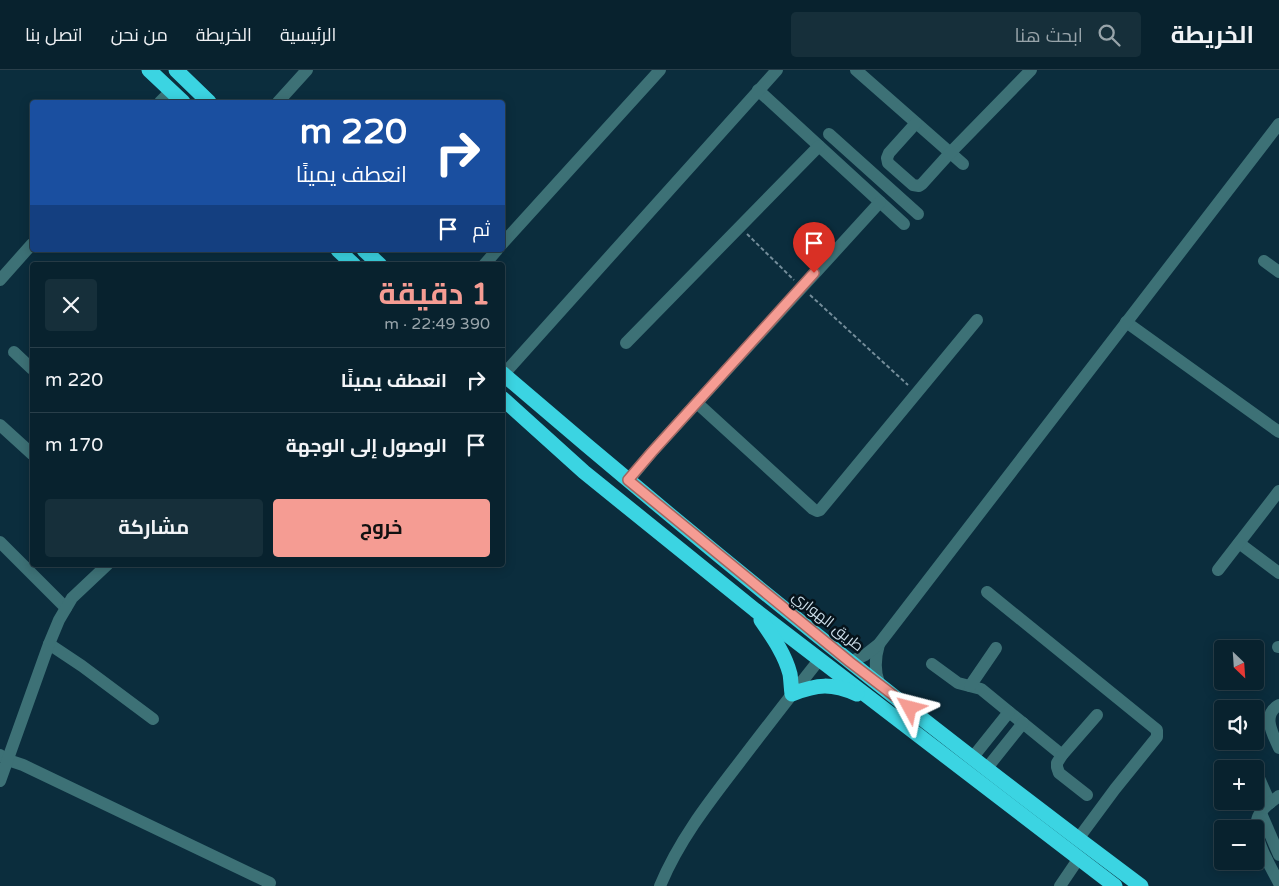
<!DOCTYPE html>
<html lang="ar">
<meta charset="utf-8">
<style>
body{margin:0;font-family:"Varela Round",Cairo,sans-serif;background:#162f3a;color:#f1f3f6;direction:rtl;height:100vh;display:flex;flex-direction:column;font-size:19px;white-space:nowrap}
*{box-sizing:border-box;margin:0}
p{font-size:16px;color:#98a4aa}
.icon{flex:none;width:28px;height:28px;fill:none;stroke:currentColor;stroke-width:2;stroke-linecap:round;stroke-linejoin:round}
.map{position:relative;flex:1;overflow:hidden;direction:ltr}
.details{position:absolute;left:30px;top:192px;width:475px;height:305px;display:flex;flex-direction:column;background:#08222e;border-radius:5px;box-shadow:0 2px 12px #0003,0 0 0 1px #293f4a;direction:rtl}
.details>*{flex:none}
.hud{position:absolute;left:30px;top:30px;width:475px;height:152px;border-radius:5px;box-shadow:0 2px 12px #0003,0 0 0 1px #293f4a;direction:rtl;background:#1a4fa0;color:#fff;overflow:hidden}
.needle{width:32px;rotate:155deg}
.tools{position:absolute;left:1214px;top:570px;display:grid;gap:10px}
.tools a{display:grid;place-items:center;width:50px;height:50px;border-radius:5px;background:#08222e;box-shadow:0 2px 12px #0003,0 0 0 1px #293f4a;font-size:25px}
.pin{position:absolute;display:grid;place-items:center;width:42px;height:42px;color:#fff;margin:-51px -21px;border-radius:50% 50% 50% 0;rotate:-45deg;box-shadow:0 0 5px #0007}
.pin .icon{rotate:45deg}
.me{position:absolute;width:55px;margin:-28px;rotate:308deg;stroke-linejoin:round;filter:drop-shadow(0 0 4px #0008)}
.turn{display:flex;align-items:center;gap:18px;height:105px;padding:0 15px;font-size:22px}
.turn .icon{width:65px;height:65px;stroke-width:2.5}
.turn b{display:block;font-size:35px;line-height:42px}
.then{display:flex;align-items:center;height:48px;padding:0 15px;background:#0003;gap:10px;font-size:19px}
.round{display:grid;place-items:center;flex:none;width:52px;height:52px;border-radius:5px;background:#162f3a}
.overview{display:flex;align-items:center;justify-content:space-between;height:85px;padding:0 15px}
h1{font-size:30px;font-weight:700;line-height:38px;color:#f59c93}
.action{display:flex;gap:10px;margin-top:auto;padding:10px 15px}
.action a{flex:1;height:58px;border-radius:5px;background:#f59c93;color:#111;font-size:20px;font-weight:700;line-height:58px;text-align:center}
.action a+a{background:#162f3a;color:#f1f3f6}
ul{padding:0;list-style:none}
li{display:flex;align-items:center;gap:15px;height:65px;padding:0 15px;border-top:1px solid #293f4a}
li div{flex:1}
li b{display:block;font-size:19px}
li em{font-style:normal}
header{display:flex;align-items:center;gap:30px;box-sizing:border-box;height:70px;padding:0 25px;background:#08222e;border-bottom:1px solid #293f4a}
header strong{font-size:24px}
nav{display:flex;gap:28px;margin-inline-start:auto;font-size:18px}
.search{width:350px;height:45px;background:#162f3a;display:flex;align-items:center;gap:12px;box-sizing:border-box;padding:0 18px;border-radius:5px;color:#98a4aa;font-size:19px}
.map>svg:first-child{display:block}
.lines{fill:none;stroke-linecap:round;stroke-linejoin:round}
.path{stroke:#748d9a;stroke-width:2;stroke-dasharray:4 2.5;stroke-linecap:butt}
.minor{stroke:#3d7176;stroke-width:12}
.highway{stroke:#3bd4e2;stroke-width:15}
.route-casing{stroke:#9f6560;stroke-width:12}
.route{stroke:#f59c93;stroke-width:9}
.labels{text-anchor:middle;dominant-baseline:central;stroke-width:5;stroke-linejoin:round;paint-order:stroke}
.street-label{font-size:15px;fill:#cddfea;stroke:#06131b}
</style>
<header>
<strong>الخريطة</strong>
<div class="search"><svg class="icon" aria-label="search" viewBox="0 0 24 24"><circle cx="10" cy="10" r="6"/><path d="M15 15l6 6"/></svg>ابحث هنا</div>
<nav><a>الرئيسية</a><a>الخريطة</a><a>من نحن</a><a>اتصل بنا</a></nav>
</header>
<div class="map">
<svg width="1279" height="816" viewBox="0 0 1279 816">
<rect width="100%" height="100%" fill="#0b2d3d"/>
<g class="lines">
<g class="path">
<polyline points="747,164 794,210"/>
<polyline points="810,225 908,315"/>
</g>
<g class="minor">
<polyline points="856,0 963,94"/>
<polyline points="758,20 904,154"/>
<polyline points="160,32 171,21"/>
<polyline points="278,32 307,0"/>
<polyline points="916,53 889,83 887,88 888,93 913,115 919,116 922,114 950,83 1031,0"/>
<polyline points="829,64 918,144"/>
<polyline points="502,174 660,0"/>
<polyline points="1264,191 1279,202"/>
<polyline points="484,195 497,180"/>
<polyline points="0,210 32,174"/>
<polyline points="1126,252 1279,362"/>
<polyline points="626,273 819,76"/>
<polyline points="14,282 32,299"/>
<polyline points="504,304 777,0"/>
<polyline points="697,333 813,439 817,441 820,440 977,250"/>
<polyline points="0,355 32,384"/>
<polyline points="628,411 652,382 880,132"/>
<polyline points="0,472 66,538"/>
<polyline points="1239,473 1279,503"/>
<polyline points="1218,500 1279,421"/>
<polyline points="987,522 1157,660 1157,667 1115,719 1078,769"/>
<polyline points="49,574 82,596 153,649"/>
<path d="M 879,574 C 875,588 874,600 879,613"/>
<polyline points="1278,577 1279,577"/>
<polyline points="850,592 865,585 879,574 1279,54"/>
<polyline points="932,594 958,613 981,619 1062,685"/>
<polyline points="970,616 996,578"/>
<path d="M 1279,635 C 1261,645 1273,664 1279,678"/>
<polyline points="0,685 8,690 23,695 270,813"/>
<polyline points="973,687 1009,642"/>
<polyline points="987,698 1023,653"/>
<polyline points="1255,699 1270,733"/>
<polyline points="0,711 49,574 59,550 72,528 107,495"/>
<polyline points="1087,725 1059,703 1057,697 1057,693 1062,685 1097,645"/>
<path d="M 1279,726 C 1272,731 1263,737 1259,745 C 1249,763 1271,797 1279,813"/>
<polyline points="1261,743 1279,785"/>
<path d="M 660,816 C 679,770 709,732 739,693 C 765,659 792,624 819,590"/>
<polyline points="1060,816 1079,788"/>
</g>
<g class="highway">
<polyline points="149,0 183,32"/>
<polyline points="176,0 209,32"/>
<polyline points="338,180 354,195"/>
<polyline points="364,180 380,195"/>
<path d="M 502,303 C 709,481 922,653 1141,816"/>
<polyline points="502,328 584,402 755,540 1115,816"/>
<path d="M 761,550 C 772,566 785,584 790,604 C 791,610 791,617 792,624 C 818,614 831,613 857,624"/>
</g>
</g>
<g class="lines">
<g class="route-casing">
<polyline id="route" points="814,203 652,382 628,410 850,592 910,638"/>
</g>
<use href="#route" class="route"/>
</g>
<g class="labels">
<g class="street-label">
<text transform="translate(828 551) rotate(39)">طريق الهواري</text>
</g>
</g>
</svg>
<div class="tools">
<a><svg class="needle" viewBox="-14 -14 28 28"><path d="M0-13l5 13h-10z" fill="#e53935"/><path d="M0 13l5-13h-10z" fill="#98a4aa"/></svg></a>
<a><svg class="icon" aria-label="sound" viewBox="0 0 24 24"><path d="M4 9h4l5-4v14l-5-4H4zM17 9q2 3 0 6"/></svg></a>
<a>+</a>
<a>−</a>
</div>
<div class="pin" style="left:814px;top:203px;background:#d93025"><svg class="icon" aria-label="arrive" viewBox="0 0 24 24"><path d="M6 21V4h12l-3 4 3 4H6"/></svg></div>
<svg class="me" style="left:910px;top:638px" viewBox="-20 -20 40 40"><path d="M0-17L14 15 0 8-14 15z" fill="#f59c93" stroke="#fff" stroke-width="4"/></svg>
<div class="hud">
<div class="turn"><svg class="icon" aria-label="right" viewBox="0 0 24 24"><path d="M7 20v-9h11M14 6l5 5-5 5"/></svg><div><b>220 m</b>انعطف يمينًا</div></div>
<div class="then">ثم<svg class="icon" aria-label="arrive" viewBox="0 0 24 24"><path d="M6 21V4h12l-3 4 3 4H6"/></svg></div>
</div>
<section class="details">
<div class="overview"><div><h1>1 دقيقة</h1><p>390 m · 22:49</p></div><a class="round"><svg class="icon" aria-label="close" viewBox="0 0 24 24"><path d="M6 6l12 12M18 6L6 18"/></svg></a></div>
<ul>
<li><svg class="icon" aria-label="right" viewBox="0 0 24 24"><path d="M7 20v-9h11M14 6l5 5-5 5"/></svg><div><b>انعطف يمينًا</b></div><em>220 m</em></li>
<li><svg class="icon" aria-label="arrive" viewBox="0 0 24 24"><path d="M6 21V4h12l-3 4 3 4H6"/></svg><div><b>الوصول إلى الوجهة</b></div><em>170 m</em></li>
</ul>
<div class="action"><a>خروج</a><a>مشاركة</a></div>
</section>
</div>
